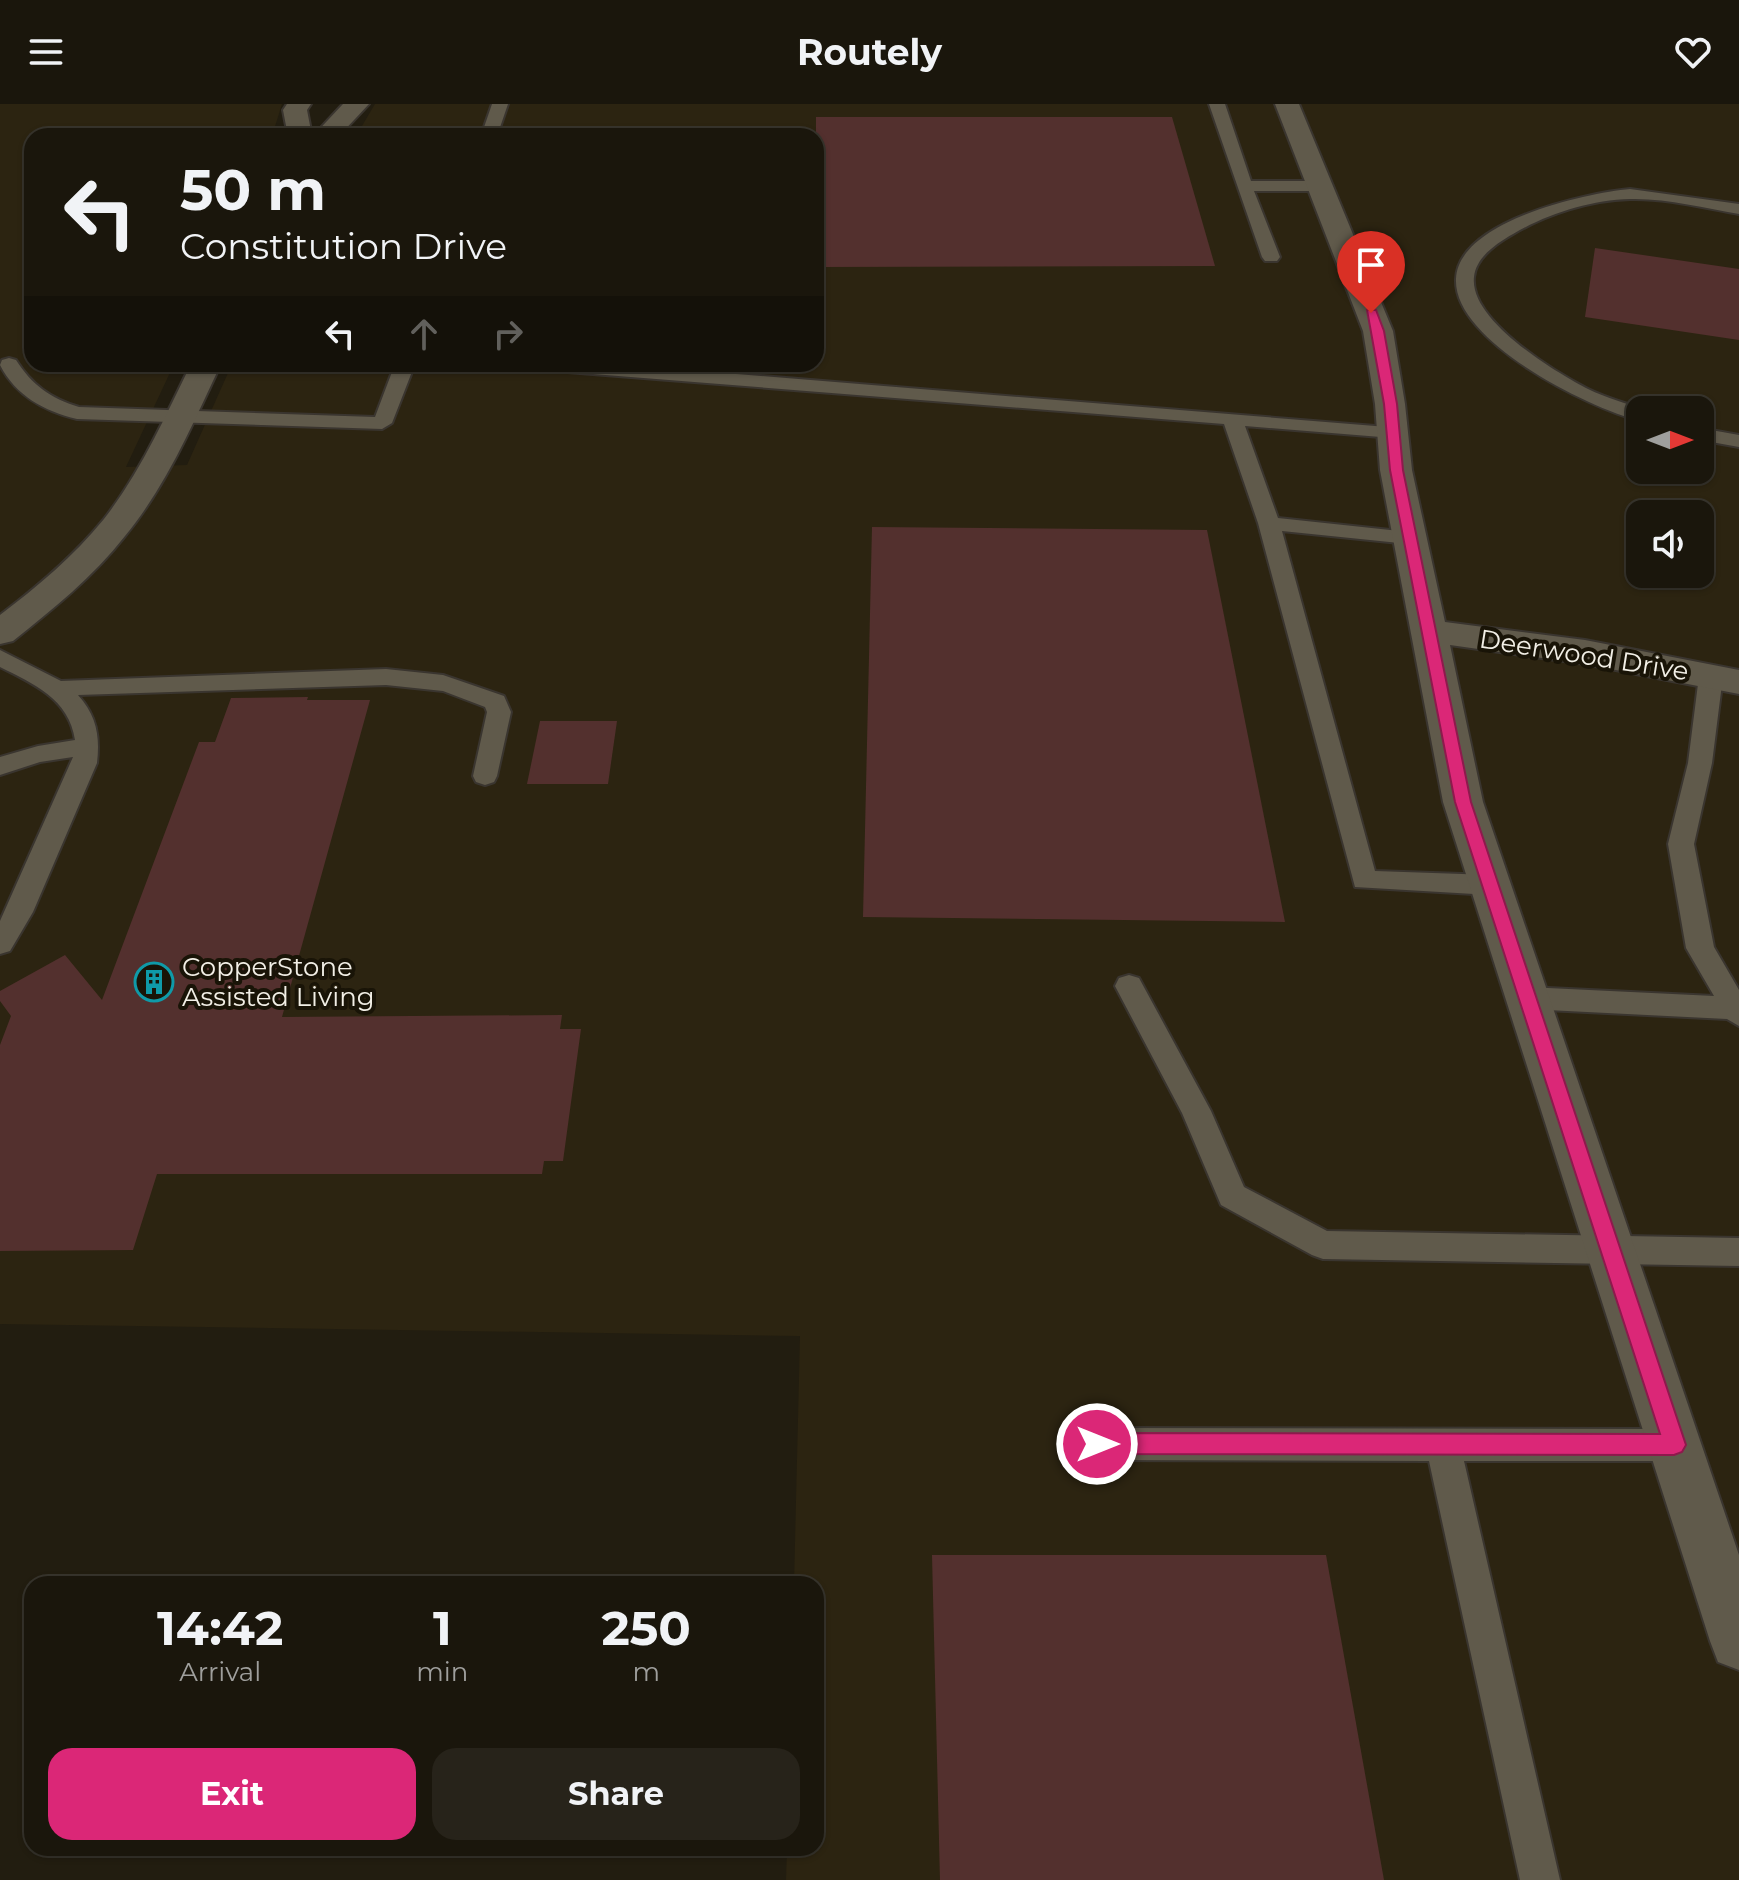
<!DOCTYPE html>
<style>
body{margin:0;font-family:Montserrat,sans-serif;background:#27231a;color:#f1f3f6;height:100vh;display:flex;flex-direction:column;font-size:30px;white-space:nowrap}
*{box-sizing:border-box;margin:0}
p{font-size:26px;color:#9f9f9d}
.icon{flex:none;width:44px;height:44px;fill:none;stroke:currentColor;stroke-width:2;stroke-linecap:round;stroke-linejoin:round}
.map{position:relative;flex:1;overflow:hidden}
.sheet{position:absolute;left:24px;top:1472px;width:800px;height:280px;display:flex;flex-direction:column;background:#1a160c;border-radius:24px;box-shadow:0 2px 6px #0004,0 0 0 2px #38352d}
.sheet>*{flex:none}
.guide{position:absolute;left:24px;top:24px;width:800px;height:244px;border-radius:24px;box-shadow:0 2px 6px #0004,0 0 0 2px #38352d;background:#1a160c;color:#f1f3f6;overflow:hidden}
.needle{width:52px;rotate:90deg}
.fabs{position:absolute;left:1626px;top:292px;display:grid;gap:16px}
.fabs a{display:grid;place-items:center;width:88px;height:88px;border-radius:16px;background:#1a160c;box-shadow:0 2px 6px #0004,0 0 0 2px #38352d;font-size:40px}
.pin{position:absolute;display:grid;place-items:center;width:68px;height:68px;color:#fff;margin:-82px -34px;border-radius:50% 50% 50% 0;rotate:-45deg;box-shadow:0 0 8px #0007}
.pin .icon{rotate:45deg}
.me{position:absolute;width:88px;margin:-44px;rotate:90deg;stroke-linejoin:round;filter:drop-shadow(0 0 6px #0008)}
.turn{display:flex;align-items:center;gap:28px;height:168px;padding:0 24px;font-size:36px}
.turn .icon{width:104px;height:104px;stroke-width:2.5}
.turn b{display:block;font-size:56px;line-height:68px}
.lanes{display:flex;align-items:center;height:76px;padding:0 24px;background:#0003;justify-content:center;gap:40px;direction:ltr}
.lanes .off{opacity:.35}
.eta{display:flex;justify-content:space-evenly;align-items:center;height:136px;text-align:center}
.eta b{font-size:48px;font-weight:700;line-height:56px}
.action{display:flex;gap:16px;margin-top:auto;padding:16px 24px}
.action a{flex:1;height:92px;border-radius:24px;background:#db2777;color:#fff;font-size:32px;font-weight:700;line-height:92px;text-align:center}
.action a+a{background:#27231a;color:#f1f3f6}
header{display:flex;justify-content:space-between;align-items:center;height:104px;padding:0 24px;background:#1a160c;font-size:36px;font-weight:700}
.map>svg:first-child{display:block}
.built{fill:#2c2411;fill-rule:evenodd}
.building{fill:#53302e}
.lines{fill:none;stroke-linecap:round;stroke-linejoin:round}
.lane-casing{stroke:#3a352f;stroke-width:4}
.street-casing{stroke:#3a352f;stroke-width:4}
.lane{fill:#605a4b;fill-rule:evenodd}
.street{fill:#605a4b;fill-rule:evenodd}
.route{fill:#db2777;stroke:#8e194d;stroke-width:2}
.labels{text-anchor:middle;dominant-baseline:central;stroke-width:8;stroke-linejoin:round;paint-order:stroke}
.street-label{font-size:26px;fill:#f2efe6;stroke:#191407}
.poi-label{font-size:26px;fill:#f2efe6;stroke:#191407;text-anchor:start}
</style>
<header><svg class="icon" aria-label="menu" viewBox="0 0 24 24"><path d="M4 6h16M4 12h16M4 18h16"/></svg>Routely<svg class="icon" aria-label="heart" viewBox="0 0 24 24"><path d="M12 20l-8-8c-3-5 5-10 8-4 3-6 11-1 8 4z"/></svg></header>
<div class="map">
<svg width="1739" height="1776" viewBox="0 0 1739 1776">
<rect width="100%" height="100%" fill="#221d10"/>
<path class="built" d="M 0,0 L 282,0 L 272,32 L 32,32 L 32,260 L 174,260 L 126,363 L 187,361 L 232,260 L 816,260 L 816,32 L 356,32 L 375,0 L 1739,0 L 1739,1776 L 786,1776 L 787,1744 L 816,1744 L 816,1480 L 794,1480 L 800,1232 L 0,1220 ZM 1640,306 L 1700,306 L 1700,366 L 1640,366 ZM 1640,410 L 1700,410 L 1700,470 L 1640,470 Z"/>
<g class="building">
<polygon points="816,13 1172,13 1215,162 816,163"/>
<polygon points="1595,144 1739,165 1739,236 1585,213"/>
<polygon points="872,423 1207,426 1285,818 863,813"/>
<polygon points="308,593 307,596 370,596 282,913 562,911 560,925 581,925 563,1057 544,1057 542,1070 157,1070 133,1146 0,1147 0,941 11,912 0,897 0,887 65,851 102,896 199,638 215,638 231,594"/>
<polygon points="540,617 617,617 608,680 527,680"/>
<polygon points="932,1451 1326,1451 1384,1776 940,1776"/>
</g>
<g class="lines">
<g class="lane-casing">
<g id="lane">
<polygon points="492,0 508,0 497,32 481,32"/>
<polygon points="1209,0 1225,0 1251,77 1322,77 1330,82 1322,87 1254,87 1280,153 1277,157 1265,157 1262,153"/>
<path d="M 1630,85 L 1739,100 L 1739,110 C 1704,104 1666,94 1630,95 C 1590,96 1547,110 1513,130 C 1497,139 1476,153 1474,173 C 1469,216 1555,268 1588,285 C 1606,294 1626,299 1645,306 L 1640,306 L 1640,317 C 1589,304 1453,237 1456,175 C 1458,117 1586,89 1630,85 Z"/>
<path d="M 9,254 L 16,256 C 32,281 50,294 79,303 L 375,313 L 395,260 L 415,260 L 392,319 L 382,325 L 77,315 C 44,307 16,292 0,261 L 2,256 Z"/>
<polygon points="532,260 614,260 1400,324 1403,328 1393,334 1245,322 1278,414 1409,428 1420,434 1409,440 1282,427 1375,767 1491,771 1500,774 1504,781 1500,788 1491,791 1355,783 1258,419 1224,320 542,266"/>
<polygon points="1700,324 1739,331 1739,343 1700,336"/>
<path d="M 0,546 L 61,577 L 386,565 L 443,571 L 504,592 L 511,608 L 497,672 L 494,678 L 485,681 L 476,678 L 473,672 L 487,608 L 485,603 L 443,587 L 386,581 L 78,591 C 97,612 100,633 97,659 L 33,808 L 10,847 L 0,850 L 0,817 L 73,653 L 40,658 L 0,671 L 0,653 L 38,642 L 75,636 C 69,595 34,580 0,563 Z"/>
<polygon points="1711,564 1719,567 1723,572 1712,659 1694,740 1714,843 1739,886 1739,922 1727,915 1527,905 1517,902 1513,894 1517,886 1527,883 1714,892 1686,844 1668,740 1688,659 1699,572 1703,567"/>
<polygon points="1129,871 1139,874 1211,1007 1244,1083 1327,1127 1739,1134 1739,1162 1323,1155 1312,1151 1221,1101 1182,1009 1115,882 1119,874"/>
<polygon points="1097,1324 1674,1325 1686,1329 1691,1341 1686,1353 1674,1357 1464,1357 1560,1776 1520,1776 1429,1357 1097,1356 1085,1352 1080,1340 1085,1328"/>
</g>
</g>
<g class="street-casing">
<g id="street">
<polygon points="287,0 311,0 307,6 312,32 288,32 283,6"/>
<polygon points="343,0 369,0 339,32 313,32"/>
<polygon points="1275,0 1299,0 1393,227 1405,300 1412,366 1445,518 1585,536 1739,566 1739,590 1585,560 1450,541 1483,698 1739,1451 1739,1566 1718,1558 1710,1537 1443,698 1380,366 1375,300 1363,227"/>
<path d="M 191,260 L 221,260 C 193,319 167,381 125,432 C 93,473 53,505 13,537 L 0,540 L 0,511 C 37,483 74,452 104,415 C 140,369 165,313 191,260 Z"/>
</g>
</g>
<use href="#lane" class="lane"/>
<use href="#street" class="street"/>
</g>
<polygon class="route" points="1367,206 1376,206 1384,227 1397,300 1403,366 1471,698 1686,1341 1682,1348 1674,1351 1097,1350 1089,1347 1086,1340 1089,1332 1097,1329 1660,1330 1455,698 1390,366 1384,300"/>
<defs>
<g id="building-ring" transform="scale(2)"><circle r="9.5" fill="#191407" stroke="#0f9aa8" stroke-width="1.5"/><path d="M-4-6H4V6H1V3H-1V6H-4ZM-2.5-4.3h1.7v1.8h-1.7ZM.8-4.3h1.7v1.8H.8ZM-2.5-1h1.7V.8h-1.7ZM.8-1h1.7V.8H.8Z" fill="#0f9aa8"/></g>
</defs>
<g fill-rule="evenodd">
<use href="#building-ring" x="154" y="878"/>
</g>
<g class="labels">
<g class="street-label">
<text transform="translate(1584 551) rotate(9)">Deerwood Drive</text>
</g>
<g class="poi-label">
<text x="182" y="863">CopperStone<tspan x="182" dy="30">Assisted Living</tspan></text>
</g>
</g>
</svg>
<div class="fabs">
<a><svg class="needle" viewBox="-14 -14 28 28"><path d="M0-13l5 13h-10z" fill="#e53935"/><path d="M0 13l5-13h-10z" fill="#9f9f9d"/></svg></a>
<a><svg class="icon" aria-label="sound" viewBox="0 0 24 24"><path d="M4 9h4l5-4v14l-5-4H4zM17 9q2 3 0 6"/></svg></a>
</div>
<div class="pin" style="left:1371px;top:209px;background:#d93025"><svg class="icon" aria-label="arrive" viewBox="0 0 24 24"><path d="M6 21V4h12l-3 4 3 4H6"/></svg></div>
<svg class="me" style="left:1097px;top:1340px" viewBox="-20 -20 40 40"><circle r="17" fill="#db2777" stroke="#fff" stroke-width="3"/><path d="M0-11L8 9 0 5-8 9z" fill="#fff"/></svg>
<div class="guide">
<div class="turn"><svg class="icon" aria-label="left" viewBox="0 0 24 24"><path d="M17 20v-9H6M10 6l-5 5 5 5"/></svg><div><b>50 m</b>Constitution Drive</div></div>
<div class="lanes"><svg class="icon" aria-label="left" viewBox="0 0 24 24"><path d="M17 20v-9H6M10 6l-5 5 5 5"/></svg><svg class="icon off" aria-label="ahead" viewBox="0 0 24 24"><path d="M12 20V5M6 11l6-6 6 6"/></svg><svg class="icon off" aria-label="right" viewBox="0 0 24 24"><path d="M7 20v-9h11M14 6l5 5-5 5"/></svg></div>
</div>
<section class="sheet">
<div class="eta">
<div><b>14:42</b><p>Arrival</p></div>
<div><b>1</b><p>min</p></div>
<div><b>250</b><p>m</p></div>
</div>
<div class="action"><a>Exit</a><a>Share</a></div>
</section>
</div>
